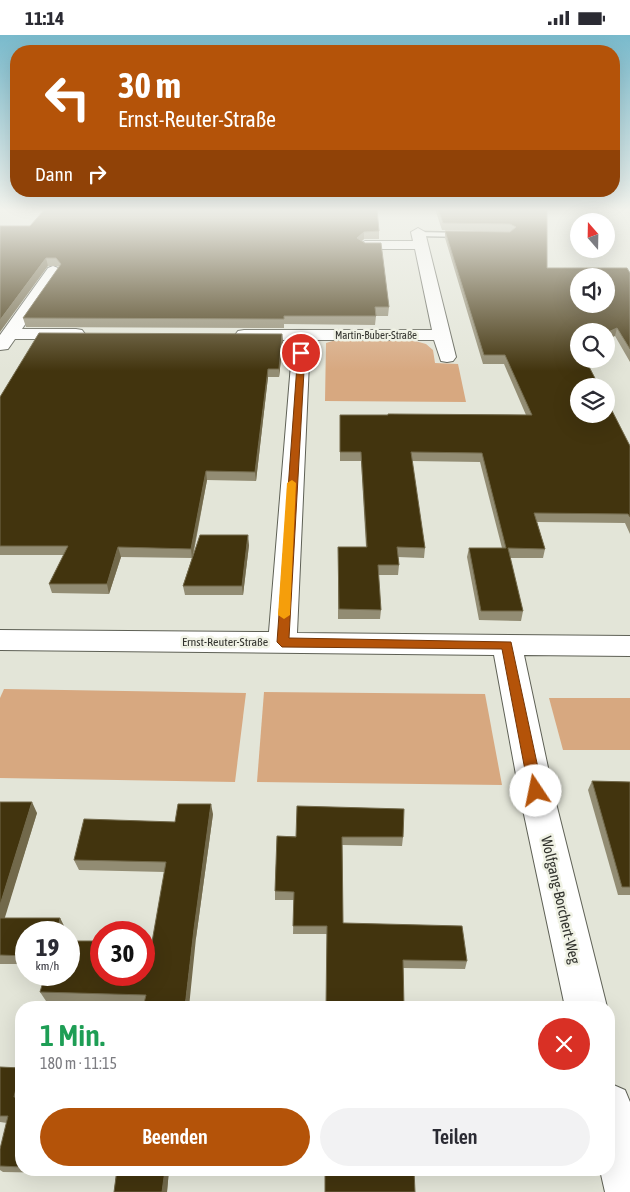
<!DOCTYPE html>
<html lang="de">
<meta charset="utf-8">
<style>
body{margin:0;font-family:"Asap Condensed",sans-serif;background:#f2f2f3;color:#2b2b33;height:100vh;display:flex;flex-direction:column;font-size:19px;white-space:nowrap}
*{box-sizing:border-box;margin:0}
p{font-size:16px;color:#7c7c81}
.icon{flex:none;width:28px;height:28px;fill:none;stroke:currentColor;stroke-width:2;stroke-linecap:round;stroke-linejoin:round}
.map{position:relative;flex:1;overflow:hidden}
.side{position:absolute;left:15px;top:966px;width:600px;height:175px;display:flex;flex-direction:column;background:#fff;border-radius:20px;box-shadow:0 5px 20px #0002}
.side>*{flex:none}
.hud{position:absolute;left:10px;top:10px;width:610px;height:152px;border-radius:20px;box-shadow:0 5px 20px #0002;background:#b45309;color:#fff;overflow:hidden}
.needle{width:32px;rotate:340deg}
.buttons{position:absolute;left:570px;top:178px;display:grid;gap:10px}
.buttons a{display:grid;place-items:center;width:45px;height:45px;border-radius:50%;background:#fff;box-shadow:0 5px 20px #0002;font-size:25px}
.speed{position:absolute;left:15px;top:886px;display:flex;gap:10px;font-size:25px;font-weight:700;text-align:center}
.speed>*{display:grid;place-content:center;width:65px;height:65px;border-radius:50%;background:#fff;box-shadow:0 5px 20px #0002;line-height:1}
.speed small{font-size:12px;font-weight:400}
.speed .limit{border:8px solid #d22;background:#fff;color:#111}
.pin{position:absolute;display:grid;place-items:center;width:42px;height:42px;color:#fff;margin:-21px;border:2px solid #fff;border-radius:50%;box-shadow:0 1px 5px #0007}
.me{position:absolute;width:55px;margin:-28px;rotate:349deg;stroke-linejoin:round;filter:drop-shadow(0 0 4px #0008)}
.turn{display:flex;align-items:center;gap:18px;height:105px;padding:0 25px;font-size:22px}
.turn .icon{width:65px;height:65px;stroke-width:2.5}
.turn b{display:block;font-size:35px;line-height:42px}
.then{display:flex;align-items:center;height:48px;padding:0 25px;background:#0003;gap:10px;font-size:19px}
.round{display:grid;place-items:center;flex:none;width:52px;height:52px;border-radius:26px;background:#f2f2f3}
.headline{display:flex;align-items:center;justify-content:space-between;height:85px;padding:0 25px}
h1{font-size:30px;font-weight:600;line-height:38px;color:#1e9e55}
.primary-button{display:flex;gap:10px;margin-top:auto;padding:10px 25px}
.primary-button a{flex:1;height:58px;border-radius:30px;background:#b45309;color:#fff;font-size:20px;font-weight:600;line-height:58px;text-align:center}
.primary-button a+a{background:#f2f2f3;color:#2b2b33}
.status{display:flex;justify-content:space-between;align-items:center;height:35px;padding:0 25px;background:#fff;direction:ltr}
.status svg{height:14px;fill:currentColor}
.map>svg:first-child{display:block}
.green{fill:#d7a880}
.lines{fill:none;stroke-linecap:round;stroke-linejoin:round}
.service-casing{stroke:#5e6055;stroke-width:3}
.minor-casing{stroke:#5e6055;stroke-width:2}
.service{fill:#fff;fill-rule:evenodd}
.minor{fill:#fff;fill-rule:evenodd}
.wall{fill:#928c73}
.shaded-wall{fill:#72694b}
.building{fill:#42340e;stroke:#72694b;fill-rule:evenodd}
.route{fill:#b45309;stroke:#753606}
.slow{fill:#f59e0b}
.labels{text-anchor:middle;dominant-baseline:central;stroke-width:5;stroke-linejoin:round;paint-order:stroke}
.far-street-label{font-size:11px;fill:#32332e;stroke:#f0f2e5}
.street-label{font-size:12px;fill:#32332e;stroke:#f0f2e5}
.near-street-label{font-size:15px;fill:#32332e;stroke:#f0f2e5}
</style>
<div class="status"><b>11:14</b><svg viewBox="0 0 49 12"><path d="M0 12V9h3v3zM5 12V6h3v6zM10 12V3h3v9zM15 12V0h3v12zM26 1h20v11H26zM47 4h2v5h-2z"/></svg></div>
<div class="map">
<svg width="630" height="1157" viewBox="0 0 630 1157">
<rect width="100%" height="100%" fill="#e3e5d8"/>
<g class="green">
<polygon points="336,305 415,306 426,309 433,315 435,328 458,329 466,367 325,366 326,308"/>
<polygon points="4,654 246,658 235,747 0,743 0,663"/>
<polygon points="264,657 485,659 502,750 257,747"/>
<polygon points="549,663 630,663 630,715 563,715"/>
</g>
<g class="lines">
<g class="service-casing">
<polygon id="service" points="416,197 465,198 469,200 465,202 419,201 415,199"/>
</g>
<g class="minor-casing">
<g id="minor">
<polygon points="418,193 425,197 456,322 453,326 447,327 441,326 434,305 310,305 297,598 630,601 630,621 524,620 553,756 607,972 565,972 519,756 494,620 0,615 0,595 269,597 293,305 244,305 238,304 235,300 238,296 244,295 432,295 415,214 365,214 358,210 365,206 413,206 411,197"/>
<polygon points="53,231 58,233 61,236 22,294 76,294 82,295 85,299 82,303 76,304 15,304 8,314 0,315 0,300 48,233"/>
<polygon points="609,1048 625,1055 630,1067 630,1157 605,1157 600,1135 609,1135"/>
</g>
</g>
<use href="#service" class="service"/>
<use href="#minor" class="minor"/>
</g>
<g class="wall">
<polygon points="435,174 547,174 547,233 630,238 630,327 615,301 579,296 579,324 630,411 630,499 625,488 537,487 545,514 543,523 510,523 523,576 521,586 479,585 467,522 469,513 502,513 480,427 412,426 425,513 424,523 398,522 399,530 398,540 378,540 381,575 380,584 338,584 338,521 366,512 361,426 340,426 340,380 526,380 504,329 483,329 445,203 445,196 510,197 442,195"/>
<polygon points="0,191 379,196 379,204 364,204 362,206 389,272 388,281 376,281 375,290 284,289 284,293 26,292 23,283 59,232 58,231 48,231"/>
<polygon points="282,299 283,307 279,342 268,342 256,446 207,445 193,522 249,510 243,560 185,560 183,551 192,523 121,522 109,559 52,558 49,549 64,520 0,520 0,362"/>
<polygon points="592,746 630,747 630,860 618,860 588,755"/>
<polygon points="0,767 37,778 4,883 60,883 65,893 64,898 26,898 26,929 0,929"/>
<polygon points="213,779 196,903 144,968 46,966 40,957 152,907 165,837 79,835 74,825 175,787"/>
<polygon points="277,801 403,802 402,811 342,810 343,888 467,926 465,934 403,933 326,899 293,899 294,865 275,865 275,856"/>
<polygon points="0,1032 21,1033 21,1135 169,1135 167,1157 114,1157 116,1139 3,1137 0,1135 0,1131 7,1088 0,1087"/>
</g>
<g class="shaded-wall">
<polygon points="364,197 364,204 356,211 357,203"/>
<polygon points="46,223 48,231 0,297 0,285"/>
<polygon points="617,293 615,301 606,305 606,298"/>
<polygon points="282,299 283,307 279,342 279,334"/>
<polygon points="268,334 268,342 256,446 255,437"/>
<polygon points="206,436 207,445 192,523 191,514"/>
<polygon points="248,500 249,510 243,560 242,551"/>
<polygon points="118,512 121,522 109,559 107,549"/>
<polygon points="32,767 37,778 2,892 0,890 0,870"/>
<polygon points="211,769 213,779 196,903 189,972 185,972 194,894"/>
<polygon points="60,883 65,893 64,898 57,898"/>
<polygon points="21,1035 21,1067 14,1062"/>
<polygon points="165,1135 169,1135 167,1157 162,1157"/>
</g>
<g class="building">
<polygon points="45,174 377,174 379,196 364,197 357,203 365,208 381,208 389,272 375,272 376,281 284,281 284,284 23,283 61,229 56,223 46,223 0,285 0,191 30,191"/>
<path d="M 438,174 L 547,174 L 547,233 L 627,233 L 630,238 L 630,314 L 617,293 L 606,298 L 606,296 L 579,296 L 579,324 L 585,324 L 599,351 L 579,351 L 579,379 L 606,379 L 606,364 L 630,411 L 630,482 L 628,479 L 534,478 L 545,514 L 508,513 L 523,576 L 481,576 L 469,513 L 506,513 L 482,418 L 411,417 L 425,513 L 397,512 L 399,530 L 378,530 L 381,575 L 339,574 L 338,512 L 367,512 L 361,417 L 340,417 L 340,380 L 388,380 L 388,379 L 532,380 L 505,320 L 484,320 L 445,196 L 510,197 L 516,192 L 510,189 L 443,188 ZM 579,241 L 606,241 L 606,269 L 579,269 Z"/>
<polygon points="39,298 282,299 279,334 268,334 255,437 206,436 191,514 118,512 107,549 49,549 68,511 0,511 0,362"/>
<polygon points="200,500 248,500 242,551 183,551"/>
<polygon points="592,746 630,747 630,852 622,852"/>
<polygon points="0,767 32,767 0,870"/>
<polygon points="178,769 211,769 194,894 185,972 143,972 146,960 40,957 45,940 69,940 69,906 101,906 101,940 144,940 144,906 152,907 166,827 74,825 84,784 175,787"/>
<polygon points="297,771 404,774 403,802 342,802 343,888 462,891 467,926 403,925 404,972 326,972 327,891 293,891 294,857 275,856 277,801 296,802"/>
<polygon points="0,883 60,883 57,898 26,898 26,921 0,920"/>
<polygon points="0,1032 21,1033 14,1062 21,1062 21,1132 0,1131 0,1114 8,1081 0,1081"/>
<polygon points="117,1135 165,1135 162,1157 114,1157"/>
<polygon points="325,1135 414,1135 415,1157 325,1157"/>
</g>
<linearGradient id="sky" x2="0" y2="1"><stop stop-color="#79bacc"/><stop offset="0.52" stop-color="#f2f3ed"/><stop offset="1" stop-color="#f2f3ed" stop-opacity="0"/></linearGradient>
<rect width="630" height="336" fill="url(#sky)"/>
<polygon class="route" points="298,316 305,318 289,603 511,607 543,756 541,760 536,762 531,760 529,756 502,614 282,612 277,607"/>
<polygon class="slow" points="292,445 296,448 290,580 284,584 278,580 287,448"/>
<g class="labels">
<g class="far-street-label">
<text x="376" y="300">Martin-Buber-Straße</text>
</g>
<g class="street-label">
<text x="225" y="607">Ernst-Reuter-Straße</text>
</g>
<g class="near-street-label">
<text transform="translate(561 865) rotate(77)">Wolfgang-Borchert-Weg</text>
</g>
</g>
</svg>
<div class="buttons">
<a><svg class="needle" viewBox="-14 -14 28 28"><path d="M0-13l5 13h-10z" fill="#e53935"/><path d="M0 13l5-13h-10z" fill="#7c7c81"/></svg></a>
<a><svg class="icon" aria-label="sound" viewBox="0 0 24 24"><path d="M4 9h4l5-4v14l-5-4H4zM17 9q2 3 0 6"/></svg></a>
<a><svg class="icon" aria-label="search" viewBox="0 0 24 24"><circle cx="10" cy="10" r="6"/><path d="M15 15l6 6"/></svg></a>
<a><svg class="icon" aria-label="layers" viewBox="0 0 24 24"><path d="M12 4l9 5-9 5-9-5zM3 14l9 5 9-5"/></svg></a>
</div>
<div class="speed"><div>19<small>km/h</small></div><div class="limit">30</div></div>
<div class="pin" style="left:301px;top:318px;background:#d93025"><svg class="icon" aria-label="arrive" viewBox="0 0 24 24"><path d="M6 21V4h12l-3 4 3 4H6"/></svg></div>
<svg class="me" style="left:536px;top:756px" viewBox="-20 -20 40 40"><circle r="19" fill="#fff"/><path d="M0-13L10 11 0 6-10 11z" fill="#b45309"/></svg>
<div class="hud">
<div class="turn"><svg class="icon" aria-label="left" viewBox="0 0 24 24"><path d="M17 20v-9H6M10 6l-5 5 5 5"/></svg><div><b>30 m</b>Ernst-Reuter-Straße</div></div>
<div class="then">Dann<svg class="icon" aria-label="right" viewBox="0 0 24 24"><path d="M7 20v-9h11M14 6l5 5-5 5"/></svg></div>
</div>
<section class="side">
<div class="headline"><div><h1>1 Min.</h1><p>180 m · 11:15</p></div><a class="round" style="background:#d93025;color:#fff"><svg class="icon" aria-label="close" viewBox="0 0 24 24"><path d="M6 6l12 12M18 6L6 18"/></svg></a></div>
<div class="primary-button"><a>Beenden</a><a>Teilen</a></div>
</section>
</div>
